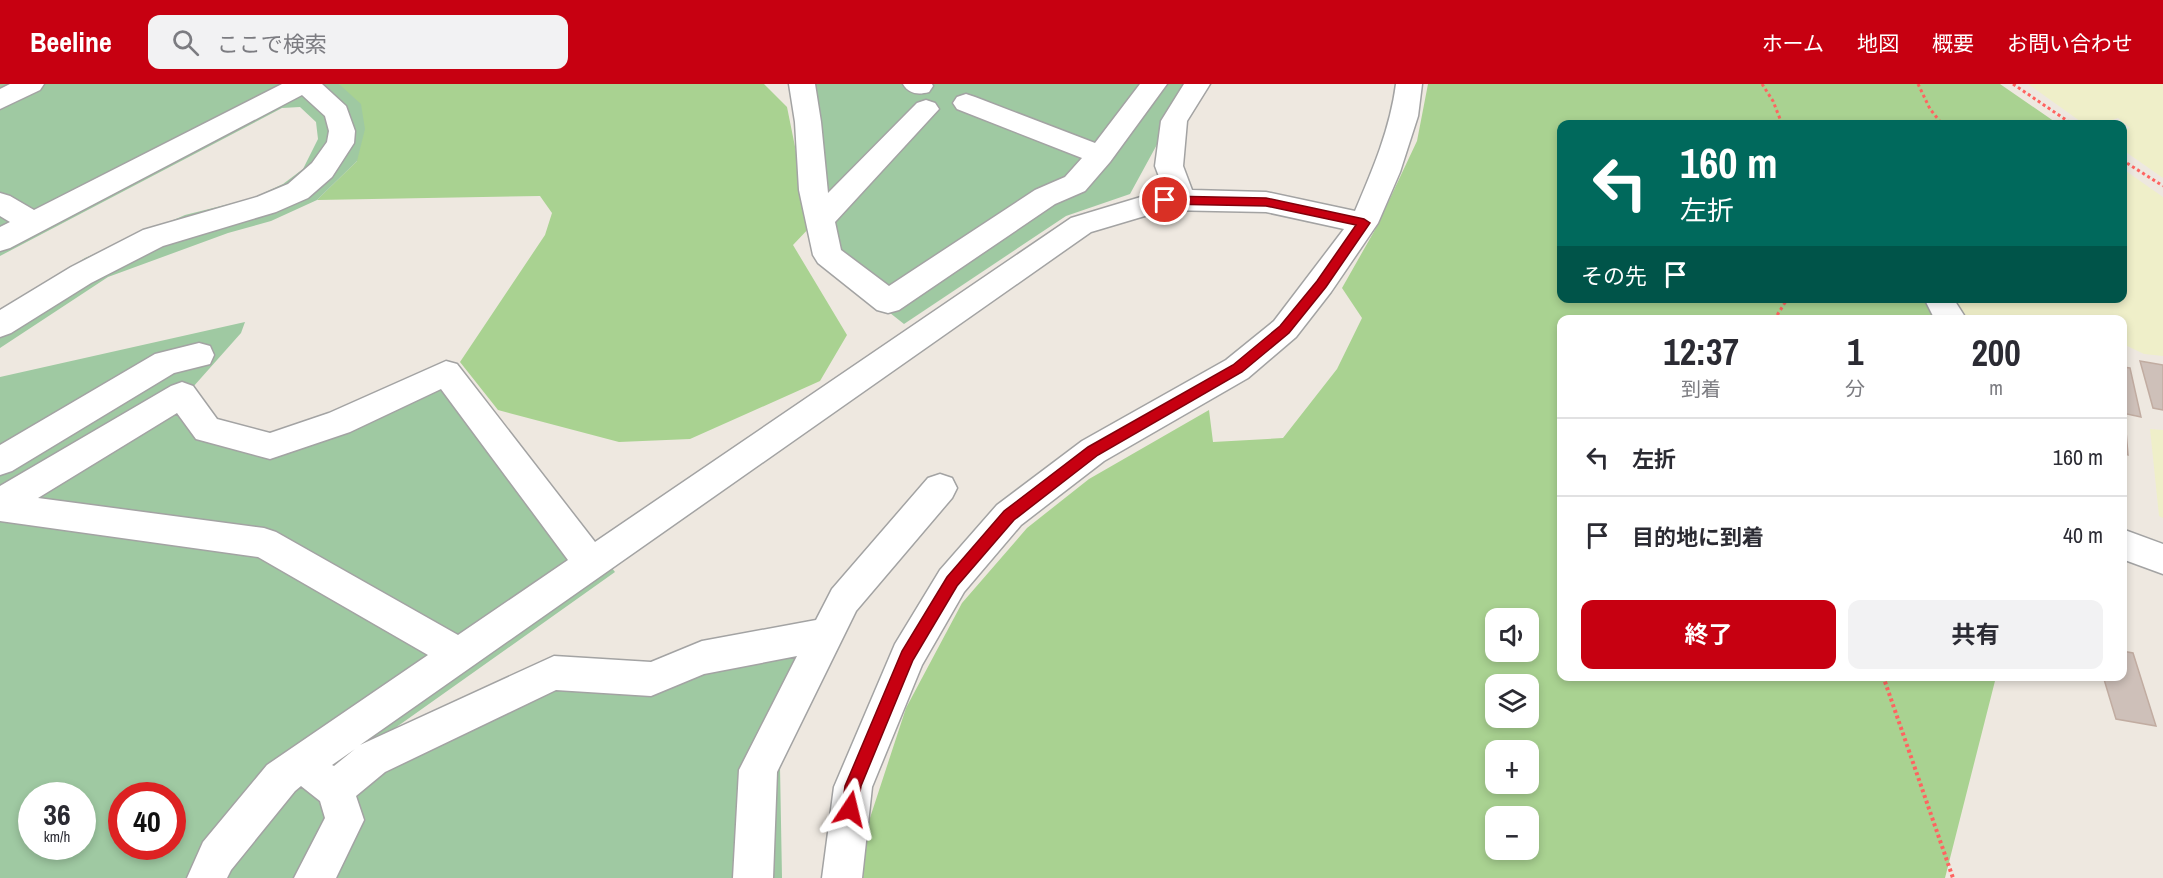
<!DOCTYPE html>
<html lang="ja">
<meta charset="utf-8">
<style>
body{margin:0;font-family:"Archivo Narrow","Noto Sans JP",sans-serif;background:#f2f2f3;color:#2b2b33;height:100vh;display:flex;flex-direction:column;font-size:22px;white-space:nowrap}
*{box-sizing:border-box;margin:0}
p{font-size:20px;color:#7c7c81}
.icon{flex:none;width:33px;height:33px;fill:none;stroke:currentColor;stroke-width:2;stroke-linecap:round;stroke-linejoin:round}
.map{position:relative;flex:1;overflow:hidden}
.panel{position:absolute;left:1557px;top:231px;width:570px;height:366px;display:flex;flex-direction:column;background:#fff;border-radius:12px;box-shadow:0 3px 9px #0003}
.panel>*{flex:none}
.guide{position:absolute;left:1557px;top:36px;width:570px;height:183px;border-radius:12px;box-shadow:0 3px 9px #0003;background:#00695c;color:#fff;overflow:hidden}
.fabs{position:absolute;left:1485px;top:524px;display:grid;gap:12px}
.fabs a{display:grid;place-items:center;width:54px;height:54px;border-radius:12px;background:#fff;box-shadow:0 3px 9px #0003;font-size:30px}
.speed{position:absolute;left:18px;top:698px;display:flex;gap:12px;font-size:30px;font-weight:700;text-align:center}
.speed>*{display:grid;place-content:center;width:78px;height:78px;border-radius:50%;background:#fff;box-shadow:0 3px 9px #0003;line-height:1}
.speed small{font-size:15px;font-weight:400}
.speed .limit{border:9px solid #d22;background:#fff;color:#111}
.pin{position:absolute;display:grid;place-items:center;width:51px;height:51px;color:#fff;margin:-26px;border:3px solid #fff;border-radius:50%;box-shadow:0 2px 6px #0007}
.me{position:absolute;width:66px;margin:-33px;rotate:10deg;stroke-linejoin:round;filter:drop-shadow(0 0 4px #0008)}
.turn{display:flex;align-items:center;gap:21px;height:126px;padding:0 24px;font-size:27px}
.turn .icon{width:78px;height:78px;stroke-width:2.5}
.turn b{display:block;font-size:42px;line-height:51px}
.then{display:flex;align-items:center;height:57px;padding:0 24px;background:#0003;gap:12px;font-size:22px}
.eta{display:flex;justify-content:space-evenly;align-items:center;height:102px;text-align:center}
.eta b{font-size:36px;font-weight:700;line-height:42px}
.button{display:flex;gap:12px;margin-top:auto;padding:12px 24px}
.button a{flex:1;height:69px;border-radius:12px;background:#c70011;color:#fff;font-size:24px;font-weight:700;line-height:69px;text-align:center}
.button a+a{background:#f2f2f3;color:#2b2b33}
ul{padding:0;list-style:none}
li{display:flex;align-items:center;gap:18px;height:78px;padding:0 24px;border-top:2px solid #e1e1e2}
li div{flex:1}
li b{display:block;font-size:22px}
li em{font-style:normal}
header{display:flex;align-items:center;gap:36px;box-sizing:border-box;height:84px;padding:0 30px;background:#c70011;color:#fff}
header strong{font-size:28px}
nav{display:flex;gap:33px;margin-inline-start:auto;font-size:21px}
.search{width:420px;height:54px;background:#f2f2f3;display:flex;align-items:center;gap:15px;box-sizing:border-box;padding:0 21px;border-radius:12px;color:#7c7c81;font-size:22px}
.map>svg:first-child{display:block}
.farmland{fill:#efefc9}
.forest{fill:#a9d291;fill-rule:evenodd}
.cemetery{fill:#9fc9a2;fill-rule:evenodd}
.building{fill:#cec0b9;stroke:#c1aca1;stroke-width:1.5}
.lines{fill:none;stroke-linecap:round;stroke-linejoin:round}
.minor-casing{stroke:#a3a3a3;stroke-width:3}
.path-far1{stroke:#ff6360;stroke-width:3;stroke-dasharray:3 3;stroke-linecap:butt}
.path{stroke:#ff6360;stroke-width:4;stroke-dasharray:3 3;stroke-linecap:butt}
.minor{fill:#fff;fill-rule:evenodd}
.route{fill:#c70011;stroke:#81000b;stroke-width:1.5}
</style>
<header>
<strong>Beeline</strong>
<div class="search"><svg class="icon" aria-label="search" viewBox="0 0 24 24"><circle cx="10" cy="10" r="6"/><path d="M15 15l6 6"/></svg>ここで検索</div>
<nav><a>ホーム</a><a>地図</a><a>概要</a><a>お問い合わせ</a></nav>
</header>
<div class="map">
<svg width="2163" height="794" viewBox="0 0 2163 794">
<rect width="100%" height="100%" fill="#eee8e0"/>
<g class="farmland">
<polygon points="2028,0 2163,0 2163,94 2123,66 2123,46 2130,44 2118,34 2101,40 2084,40"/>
<polygon points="2123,85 2163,113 2163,272 2144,270 2123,260 2122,236 2066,236 2061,233 2060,236 1966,235 1954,218 1958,214 2122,214"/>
<polygon points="2150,345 2163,346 2163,434 2159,432"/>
</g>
<g class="forest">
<polygon points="339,0 764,0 787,23 811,142 793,161 847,251 820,297 690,355 619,358 498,326 460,278 545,151 552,129 540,112 317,116 357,77"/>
<path d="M 1428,0 L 2000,0 L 2058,40 L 1562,40 L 1562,214 L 1931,215 L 1937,235 L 1562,236 L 1562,592 L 1996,593 L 1945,794 L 863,794 L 868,740 L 906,624 L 962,519 L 1027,444 L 1089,395 L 1209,326 L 1213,358 L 1283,354 L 1337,285 L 1362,234 L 1342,204 L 1376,144 L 1417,57 ZM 1496,534 L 1528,534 L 1528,567 L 1496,567 ZM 1496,600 L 1528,600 L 1528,633 L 1496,633 ZM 1496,666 L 1528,666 L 1528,699 L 1496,699 ZM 1496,732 L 1528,732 L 1528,765 L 1496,765 Z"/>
</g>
<g class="cemetery">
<polygon points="0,0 339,0 361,20 365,45 357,77 317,116 271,137 228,149 108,193 0,264 0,227 85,174 185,131 253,114 283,100 303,85 318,55 316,38 300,23 282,24 0,172"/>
<polygon points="793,0 1190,0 1130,110 1066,132 904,240 823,176"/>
<path d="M 245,238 L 241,249 L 193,303 L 215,339 L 275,355 L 451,282 L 615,488 L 357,671 L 570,578 L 653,588 L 852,533 L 780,683 L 782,794 L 0,794 L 0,293 ZM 32,711 L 82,711 L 82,762 L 32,762 ZM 122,711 L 172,711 L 172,762 L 122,762 Z"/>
</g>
<g class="building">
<polygon points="2140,277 2163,281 2163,326 2153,324"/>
<polygon points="2122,283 2130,284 2141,333 2122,329"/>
<polygon points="2122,335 2125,335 2128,371 2122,369"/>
<polygon points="2122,567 2133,569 2156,642 2116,635 2103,592 2122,592"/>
</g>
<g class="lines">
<g class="minor-casing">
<g id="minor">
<polygon points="10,0 44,0 40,6 0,25 0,5"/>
<polygon points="282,0 322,0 346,22 355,47 354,59 332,93 308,114 276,128 163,162 91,199 11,249 0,253 0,226 71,183 143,146 257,113 288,100 312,79 327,58 329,47 325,32 302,11 10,164 0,167 0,143 10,138 0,132 0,109 10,112 34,126"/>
<polygon points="789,0 815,0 821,38 828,109 917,19 926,16 935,19 939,25 835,138 841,166 889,202 1035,106 1065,93 1082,74 957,25 953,19 957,13 966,10 975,13 1095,59 1140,0 1167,0 1110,78 1085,107 1055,120 899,226 888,229 877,226 818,179 813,171 799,106 795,38"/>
<path d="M 903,0 L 932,0 L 933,2 L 929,8 C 918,11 909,10 903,0 Z"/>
<path d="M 1184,0 L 1210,0 L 1187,37 L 1183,82 L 1192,106 L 1266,108 L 1355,127 C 1373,85 1390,45 1396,0 L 1422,0 L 1418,32 L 1400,88 L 1378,139 L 1331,208 L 1296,253 L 1248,294 L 1104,377 L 1021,441 L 964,508 L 922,581 L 872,703 L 862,794 L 822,794 L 834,703 L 895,560 L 940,486 L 997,421 L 1082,357 L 1226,276 L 1274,237 L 1344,145 L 1266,128 L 1165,126 L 1091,148 L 360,661 L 554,572 L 651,578 L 702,557 L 816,536 L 832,505 L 928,394 L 940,390 L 952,394 L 957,404 L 952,414 L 856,527 L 777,688 L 773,794 L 733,794 L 739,686 L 797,572 L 704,590 L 651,612 L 556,606 L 385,688 L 356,712 L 364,736 L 336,794 L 294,794 L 325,734 L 320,717 L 301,702 L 295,707 L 231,786 L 227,794 L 187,794 L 203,758 L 267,681 L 428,571 L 258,473 L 0,437 L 0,402 L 171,302 L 182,298 L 193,302 L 217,335 L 270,349 L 329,329 L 446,277 L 457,280 L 595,458 L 1071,134 L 1164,106 L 1155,82 L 1161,37 ZM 441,305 L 568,476 L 458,551 L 276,448 L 264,444 L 38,414 L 177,329 L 196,355 L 270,375 L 350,348 ZM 355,665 L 334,682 L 332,681 Z"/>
<polygon points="1924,214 1953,214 1967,236 1935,236"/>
<polygon points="199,259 210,262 214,271 210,280 174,289 12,387 0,391 0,361 155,270"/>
<polygon points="2122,445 2163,460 2163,490 2122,475"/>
</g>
</g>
<g class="path-far1">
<polyline points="1762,0 1773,17 1782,40"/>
<polyline points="1918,0 1930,25 1942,40"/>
<polyline points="2013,0 2072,40"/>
<polyline points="2122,76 2163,102"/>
<polyline points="1774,236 1788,214"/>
</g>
<polyline class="path" points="1883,592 1953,794"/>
<use href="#minor" class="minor"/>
</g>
<polygon class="route" points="1165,112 1266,114 1364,135 1370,139 1326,203 1289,249 1242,288 1098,371 1014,436 957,502 913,576 861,702 856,731 850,733 844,731 842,725 845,702 902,567 947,493 1004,427 1088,363 1233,281 1280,242 1317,197 1356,141 1266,122 1165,120 1160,116"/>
</svg>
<div class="fabs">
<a><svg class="icon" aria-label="sound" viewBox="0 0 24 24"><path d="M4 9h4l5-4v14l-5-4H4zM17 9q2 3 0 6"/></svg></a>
<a><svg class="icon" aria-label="layers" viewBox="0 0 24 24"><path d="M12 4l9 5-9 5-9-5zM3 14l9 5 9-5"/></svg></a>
<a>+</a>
<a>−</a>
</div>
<div class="speed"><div>36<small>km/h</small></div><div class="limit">40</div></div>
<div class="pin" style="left:1165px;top:116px;background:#d93025"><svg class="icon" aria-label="arrive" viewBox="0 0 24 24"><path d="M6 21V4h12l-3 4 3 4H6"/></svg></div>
<svg class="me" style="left:850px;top:725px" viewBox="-20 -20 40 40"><path d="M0-17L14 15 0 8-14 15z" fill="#c70011" stroke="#fff" stroke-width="4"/></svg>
<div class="guide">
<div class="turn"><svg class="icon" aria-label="left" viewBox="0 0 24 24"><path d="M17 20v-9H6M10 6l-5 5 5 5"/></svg><div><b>160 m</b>左折</div></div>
<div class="then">その先<svg class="icon" aria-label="arrive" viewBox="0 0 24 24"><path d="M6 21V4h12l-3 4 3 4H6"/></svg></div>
</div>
<section class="panel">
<div class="eta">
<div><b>12:37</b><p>到着</p></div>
<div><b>1</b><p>分</p></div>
<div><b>200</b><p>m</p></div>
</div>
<ul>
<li><svg class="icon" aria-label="left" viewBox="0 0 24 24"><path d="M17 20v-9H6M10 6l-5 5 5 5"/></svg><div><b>左折</b></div><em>160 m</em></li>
<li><svg class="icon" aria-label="arrive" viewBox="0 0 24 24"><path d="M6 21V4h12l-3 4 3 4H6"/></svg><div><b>目的地に到着</b></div><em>40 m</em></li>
</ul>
<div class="button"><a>終了</a><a>共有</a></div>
</section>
</div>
